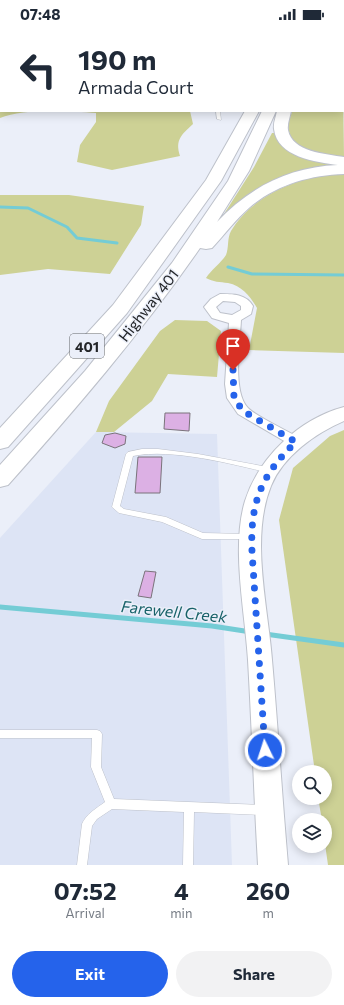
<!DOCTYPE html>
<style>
body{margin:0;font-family:Commissioner,sans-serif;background:#f2f2f3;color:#1f2937;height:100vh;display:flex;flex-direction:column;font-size:15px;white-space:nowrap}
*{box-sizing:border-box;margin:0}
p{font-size:13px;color:#747a83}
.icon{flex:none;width:22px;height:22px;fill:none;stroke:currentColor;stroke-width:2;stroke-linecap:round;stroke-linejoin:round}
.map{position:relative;height:837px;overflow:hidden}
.details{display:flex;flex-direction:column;background:#fff;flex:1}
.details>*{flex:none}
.hud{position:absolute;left:0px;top:0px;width:344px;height:84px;box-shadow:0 2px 10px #0003;background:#fff;color:#1f2937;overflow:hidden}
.fabs{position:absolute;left:292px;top:737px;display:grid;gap:8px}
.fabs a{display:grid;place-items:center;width:40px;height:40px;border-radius:50%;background:#fff;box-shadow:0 2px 10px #0003;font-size:20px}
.pin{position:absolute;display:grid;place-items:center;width:34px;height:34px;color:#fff;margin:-41px -17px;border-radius:50% 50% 50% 0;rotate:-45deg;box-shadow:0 0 4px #0007}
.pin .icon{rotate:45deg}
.me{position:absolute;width:44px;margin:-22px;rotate:356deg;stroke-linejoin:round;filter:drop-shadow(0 0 3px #0008)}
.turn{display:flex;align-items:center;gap:14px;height:84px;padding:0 12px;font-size:18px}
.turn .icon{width:52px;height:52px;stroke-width:2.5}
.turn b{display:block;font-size:28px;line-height:34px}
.eta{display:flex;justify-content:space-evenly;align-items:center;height:68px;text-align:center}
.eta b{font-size:24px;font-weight:700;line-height:28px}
.action{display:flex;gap:8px;margin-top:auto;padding:8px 12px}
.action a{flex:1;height:46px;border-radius:24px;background:#2563eb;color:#fff;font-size:16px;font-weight:700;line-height:46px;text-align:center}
.action a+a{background:#f2f2f3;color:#1f2937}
.status{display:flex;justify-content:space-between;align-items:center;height:28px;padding:0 20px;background:#fff;direction:ltr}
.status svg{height:11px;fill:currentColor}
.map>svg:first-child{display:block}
.built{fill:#dde4f5}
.green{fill:#cdd195}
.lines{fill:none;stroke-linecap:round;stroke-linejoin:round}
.stream-far1{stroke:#74ccd5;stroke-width:3}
.stream{stroke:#74ccd5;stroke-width:5}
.building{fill:#dcb0e4;stroke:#7a737b}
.lane-casing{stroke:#bdc1ca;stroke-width:1}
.street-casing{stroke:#bdc1ca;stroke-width:2}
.secondary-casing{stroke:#bdc1ca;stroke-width:2}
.highway-casing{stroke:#bdc1ca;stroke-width:2}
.lane{fill:#fff;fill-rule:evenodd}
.street{fill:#fff;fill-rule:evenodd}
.secondary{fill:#fff;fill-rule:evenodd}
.highway{fill:#fff;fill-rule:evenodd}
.route{stroke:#2563eb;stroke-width:7;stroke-dasharray:0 12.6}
.labels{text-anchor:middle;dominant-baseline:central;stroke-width:3;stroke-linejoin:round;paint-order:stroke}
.shield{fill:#ebeff9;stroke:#5f6267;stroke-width:1}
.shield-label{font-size:14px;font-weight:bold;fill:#232528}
.street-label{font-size:15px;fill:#232528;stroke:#ebeff9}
.water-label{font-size:16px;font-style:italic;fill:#176168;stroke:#ebeff9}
</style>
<div class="status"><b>07:48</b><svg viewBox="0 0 49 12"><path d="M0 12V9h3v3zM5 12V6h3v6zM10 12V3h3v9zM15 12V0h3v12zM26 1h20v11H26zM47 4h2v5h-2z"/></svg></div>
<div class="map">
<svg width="344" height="837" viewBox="0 0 344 837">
<rect width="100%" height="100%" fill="#ebeff9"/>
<g class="built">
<polygon points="0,0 206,0 207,1 1,1 0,35"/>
<polygon points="96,404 217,406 232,837 0,837 0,510"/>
</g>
<g class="green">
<path d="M 0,40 L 1,83 L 190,83 L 193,96 C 181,107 175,112 180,128 L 112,142 L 77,134 L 80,117 L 96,94 L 96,85 C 71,83 23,80 0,90 Z"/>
<path d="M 343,55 L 344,129 C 324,129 290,125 288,98 C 288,94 291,88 292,83 L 343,83 Z"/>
<path d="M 272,105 L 275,105 C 284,127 309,128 330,135 L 331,139 L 316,142 L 229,186 L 224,186 L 254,139 Z"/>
<path d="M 344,145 L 344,325 L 249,322 L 257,280 C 250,268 242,258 228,255 C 220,254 213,254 206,250 C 211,242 221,235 226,227 C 229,220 227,210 231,203 C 253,166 302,147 344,145 Z"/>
<polygon points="0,167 69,167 144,178 141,197 110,246 48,241 0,247"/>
<polygon points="175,292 207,293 221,303 217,349 168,346 152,373 114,404 96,404 109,373 160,303"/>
<polygon points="344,402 344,837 328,837 325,816 325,792 322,792 318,770 325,770 325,744 315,744 279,492 293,440 330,408"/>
</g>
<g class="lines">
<g class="stream-far1">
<polyline points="0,179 28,180 67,199 77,210 117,215"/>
<polyline points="228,239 252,246 344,247"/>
</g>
<g class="stream">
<polyline points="0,579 212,598 251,604"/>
<polyline points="265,606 344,617"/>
</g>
</g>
<g class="building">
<polygon points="165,385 190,385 189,403 164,401"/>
<polygon points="115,405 126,408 125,416 115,420 102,415 105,407"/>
<polygon points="138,429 162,429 160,465 135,465"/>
<polygon points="145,543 156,544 151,570 138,568"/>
</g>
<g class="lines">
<g class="lane-casing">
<g id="lane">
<rect x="5" y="0" width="4" height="1"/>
<rect x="70" y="0" width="4" height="1"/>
<rect x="180" y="0" width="4" height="1"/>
<rect x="206" y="0" width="4" height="1"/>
<rect x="0" y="7" width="1" height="2"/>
<polygon points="216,83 220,83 221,92 217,91"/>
<path d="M 142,421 L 158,421 L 198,426 L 273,440 L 274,442 L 273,444 L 270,445 C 231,436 172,420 133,428 L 120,478 L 124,481 L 166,489 L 203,505 L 247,506 L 250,507 L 251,509 L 250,511 L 202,511 L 162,494 L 119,485 L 112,479 L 126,426 L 128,424 Z"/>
<path d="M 0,702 L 97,702 L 100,703 L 102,706 L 101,739 L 114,771 L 263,777 L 266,779 L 268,782 L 266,785 L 263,787 L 194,784 L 193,837 L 183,837 L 184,784 L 112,781 L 97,791 L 92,798 L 87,837 L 77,837 L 82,796 C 86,786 97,780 105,774 L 91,739 L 92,710 L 0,710 Z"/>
</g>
</g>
<g class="street-casing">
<path id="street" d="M 220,266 C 233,266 246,266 253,278 L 251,286 L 241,292 C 240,314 232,364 248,380 C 257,389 288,403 301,411 L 303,414 L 301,417 L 291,417 L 238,386 L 227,370 L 225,356 L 229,295 L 212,290 L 204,279 L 211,271 ZM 223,273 L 235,274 L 241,278 L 241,282 L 232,287 L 220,285 L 216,279 Z"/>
</g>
<g class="secondary-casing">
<g id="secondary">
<rect x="242" y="0" width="12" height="1"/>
<rect x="343" y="40" width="1" height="7"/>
<path d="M 344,379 L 344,393 C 316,405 283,428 271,458 C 250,510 268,578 272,632 C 278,700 282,769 288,837 L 258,837 C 254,769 252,700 248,632 C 245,584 231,519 245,473 C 259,429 299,391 344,379 Z"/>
</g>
</g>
<g class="highway-casing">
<g id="highway">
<rect x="280" y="0" width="12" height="1"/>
<rect x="297" y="0" width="12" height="1"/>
<polygon points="245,83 259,83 221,153 127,285 8,419 0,421 0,400 113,277 206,152"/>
<path d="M 262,83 L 276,83 L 249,143 L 217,194 C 250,159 289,139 338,137 C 316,134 277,129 274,101 C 273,95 276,89 277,83 L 291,83 C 290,89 287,96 288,102 C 292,124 326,126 344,129 L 344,146 C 310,147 276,157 250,179 C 236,191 225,206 212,220 L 206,221 L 200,220 C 142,304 76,381 8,457 L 0,459 L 0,437 L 85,343 L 172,235 L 228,153 Z"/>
</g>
</g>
<use href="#lane" class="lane"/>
<use href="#street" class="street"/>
<use href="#secondary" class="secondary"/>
<use href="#highway" class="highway"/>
</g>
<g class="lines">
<path class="route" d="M 233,342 L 234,370 L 243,383 L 296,414 C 261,447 250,475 252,523 L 265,722"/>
</g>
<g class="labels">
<rect class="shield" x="70" y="306" width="34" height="24" rx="3"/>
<g class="shield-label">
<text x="87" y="318">401</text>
</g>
<g class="street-label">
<text transform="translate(148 277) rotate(-52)">Highway 401</text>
</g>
<g class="water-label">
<text transform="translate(174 583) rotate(6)">Farewell Creek</text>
</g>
</g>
</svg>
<div class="fabs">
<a><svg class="icon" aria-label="search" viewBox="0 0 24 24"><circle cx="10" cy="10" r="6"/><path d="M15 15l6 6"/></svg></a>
<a><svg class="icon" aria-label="layers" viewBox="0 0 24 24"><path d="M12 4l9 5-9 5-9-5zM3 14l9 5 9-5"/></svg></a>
</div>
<div class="pin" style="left:233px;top:342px;background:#d93025"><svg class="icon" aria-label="arrive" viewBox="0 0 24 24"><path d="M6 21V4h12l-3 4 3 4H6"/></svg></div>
<svg class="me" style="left:265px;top:722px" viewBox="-20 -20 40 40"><circle r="17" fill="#2563eb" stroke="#fff" stroke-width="3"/><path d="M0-11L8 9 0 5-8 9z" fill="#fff"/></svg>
<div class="hud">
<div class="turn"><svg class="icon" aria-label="left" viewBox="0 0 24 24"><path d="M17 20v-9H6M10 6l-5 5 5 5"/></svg><div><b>190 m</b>Armada Court</div></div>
</div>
</div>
<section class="details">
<div class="eta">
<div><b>07:52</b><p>Arrival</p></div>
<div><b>4</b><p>min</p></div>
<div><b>260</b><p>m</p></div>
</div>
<div class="action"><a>Exit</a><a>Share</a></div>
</section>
